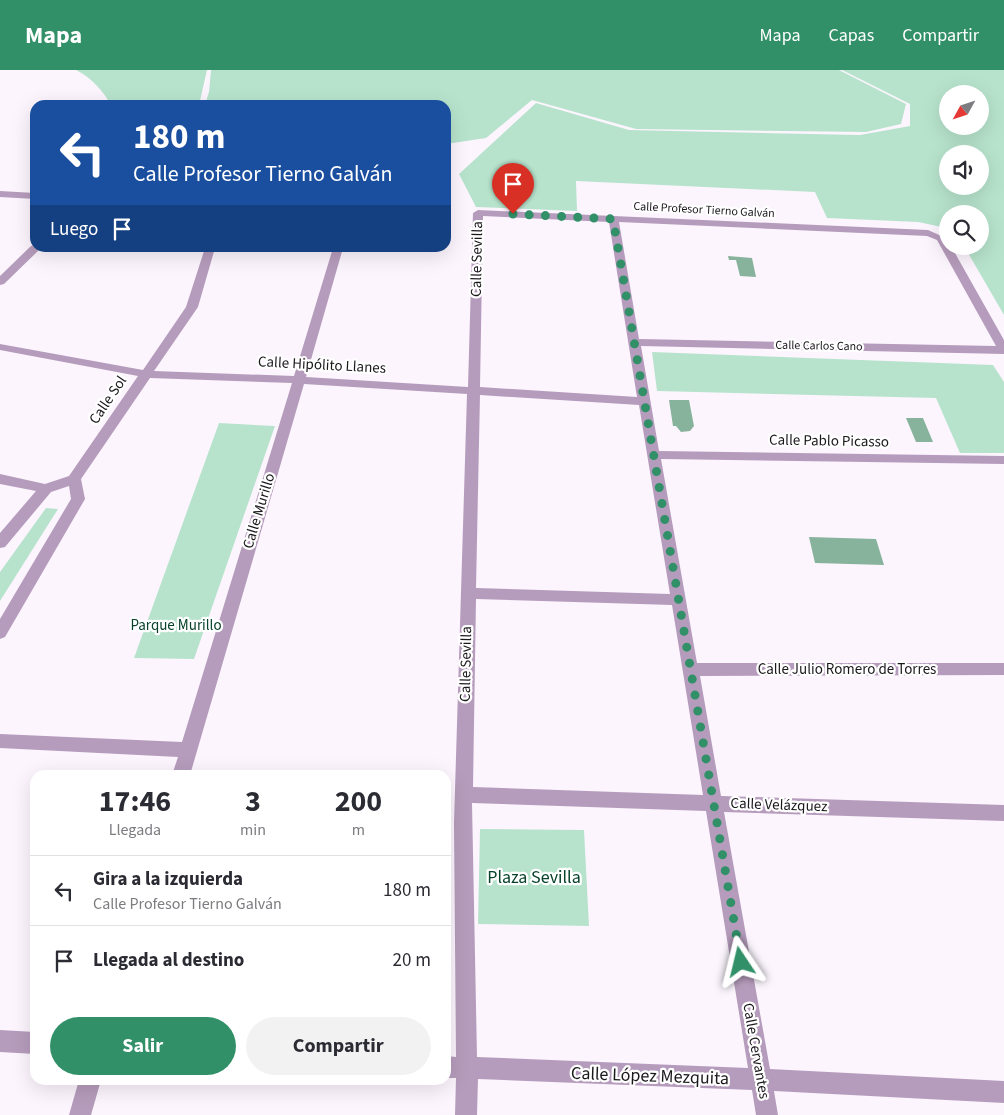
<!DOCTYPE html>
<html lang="es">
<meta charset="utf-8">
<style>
body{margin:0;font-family:"Source Sans 3",sans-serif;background:#f2f2f3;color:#2b2b33;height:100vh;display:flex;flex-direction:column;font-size:19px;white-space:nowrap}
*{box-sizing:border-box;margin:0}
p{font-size:16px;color:#7c7c81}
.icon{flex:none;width:28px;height:28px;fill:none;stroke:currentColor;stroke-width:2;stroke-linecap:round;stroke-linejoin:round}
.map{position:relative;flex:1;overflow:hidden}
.sheet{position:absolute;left:30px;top:700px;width:421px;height:315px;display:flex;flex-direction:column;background:#fff;border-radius:15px;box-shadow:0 5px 20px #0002}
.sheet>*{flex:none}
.banner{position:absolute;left:30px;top:30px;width:421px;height:152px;border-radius:15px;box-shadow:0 5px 20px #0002;background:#1a4fa0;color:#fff;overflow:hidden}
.needle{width:32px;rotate:230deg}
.buttons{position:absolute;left:939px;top:15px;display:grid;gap:10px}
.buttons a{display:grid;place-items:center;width:50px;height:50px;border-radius:50%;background:#fff;box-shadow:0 5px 20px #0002;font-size:25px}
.pin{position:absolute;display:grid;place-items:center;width:42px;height:42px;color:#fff;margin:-51px -21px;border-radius:50% 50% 50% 0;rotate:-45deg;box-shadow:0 0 5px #0007}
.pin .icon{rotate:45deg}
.me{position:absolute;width:55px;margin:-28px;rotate:350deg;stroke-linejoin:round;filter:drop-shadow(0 0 4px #0008)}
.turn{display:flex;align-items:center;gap:18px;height:105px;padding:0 20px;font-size:22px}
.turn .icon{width:65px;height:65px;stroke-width:2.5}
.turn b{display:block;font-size:35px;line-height:42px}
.then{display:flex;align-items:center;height:48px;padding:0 20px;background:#0003;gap:10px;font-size:19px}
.eta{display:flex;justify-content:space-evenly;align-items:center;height:85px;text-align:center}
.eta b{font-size:30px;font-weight:700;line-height:35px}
.button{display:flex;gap:10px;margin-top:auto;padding:10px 20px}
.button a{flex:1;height:58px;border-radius:30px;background:#319068;color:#fff;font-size:20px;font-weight:700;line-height:58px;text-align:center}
.button a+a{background:#f2f2f3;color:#2b2b33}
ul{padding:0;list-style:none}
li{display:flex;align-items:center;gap:15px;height:70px;padding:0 20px;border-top:1px solid #e1e1e2}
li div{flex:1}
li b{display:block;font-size:19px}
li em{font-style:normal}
header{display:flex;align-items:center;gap:30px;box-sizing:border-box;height:70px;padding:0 25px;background:#319068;color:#fff}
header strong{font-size:24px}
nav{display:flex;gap:28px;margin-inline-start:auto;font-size:18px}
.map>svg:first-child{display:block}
.green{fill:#b7e3cc;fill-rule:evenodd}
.water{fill:#87b29b}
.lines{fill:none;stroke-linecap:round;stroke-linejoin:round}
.minor{fill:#b69cbc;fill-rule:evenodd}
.route{stroke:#319068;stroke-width:9;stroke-dasharray:0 16.2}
.labels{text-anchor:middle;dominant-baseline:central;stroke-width:4.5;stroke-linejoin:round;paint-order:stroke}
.far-street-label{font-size:12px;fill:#1b181c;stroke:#fff}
.street-label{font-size:15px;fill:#1b181c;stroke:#fff}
.park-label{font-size:15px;fill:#07422b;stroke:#fff}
.near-park-label{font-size:18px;fill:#07422b;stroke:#fff}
.near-street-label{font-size:18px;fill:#1b181c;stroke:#fff}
</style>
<header>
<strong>Mapa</strong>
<nav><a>Mapa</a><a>Capas</a><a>Compartir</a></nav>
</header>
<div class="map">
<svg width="1004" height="1045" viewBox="0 0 1004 1045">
<rect width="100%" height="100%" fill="#fcf5fe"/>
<g class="green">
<path d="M 76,0 L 207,0 L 199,35 L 111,35 C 103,21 91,7 76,0 Z"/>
<polygon points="211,0 839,0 906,34 901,54 866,62 636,59 532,30 486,68 446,74 446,35 205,35 209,22"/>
<path d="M 842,0 L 1004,0 L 1004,245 L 964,176 L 980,176 L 980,144 L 948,144 L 947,158 L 918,152 L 827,148 L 815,122 L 576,111 L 577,141 L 476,137 L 459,104 L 536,33 L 629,60 L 860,65 L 910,56 L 910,34 ZM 948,24 L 980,24 L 980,56 L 948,56 ZM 948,84 L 980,84 L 980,116 L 948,116 Z"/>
<polygon points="652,282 993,295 1004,312 1004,383 960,383 936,328 657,321"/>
<polygon points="219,353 275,356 194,589 134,588"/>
<polygon points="46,438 58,439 0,531 0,502"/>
<polygon points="480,759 584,760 589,856 478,854"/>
</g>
<g class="water">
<polygon points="728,186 752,188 756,207 740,206 736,190 729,190"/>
<polygon points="669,330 689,330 694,356 690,361 681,362 676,356 673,356"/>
<polygon points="906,348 923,348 933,372 916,372"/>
<polygon points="809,467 876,469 884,495 815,493"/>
</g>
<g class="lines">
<g class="minor">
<polygon points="0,121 35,123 35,129 0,127"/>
<path d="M 478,140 L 928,160 L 946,168 L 948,176 L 951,176 L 1004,270 L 1004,284 L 641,276 L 659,381 L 1004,386 L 1004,394 L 661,389 L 697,593 L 1004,593 L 1004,605 L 700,606 L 721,726 L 1004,735 L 1004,751 L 724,742 L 770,999 L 1004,1011 L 1004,1033 L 774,1021 L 778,1045 L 756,1045 L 752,1020 L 478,1009 L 477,1045 L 455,1045 L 456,1008 L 446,1008 L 446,986 L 456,987 L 454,753 L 467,324 L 304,314 L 190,705 L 172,705 L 178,687 L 0,678 L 0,664 L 182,672 L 292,313 L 150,308 L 81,409 L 85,429 L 5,567 L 0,569 L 0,549 L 71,429 L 69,416 L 51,422 L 5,477 L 0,478 L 0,463 L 36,421 L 0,414 L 0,404 L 45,414 L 69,406 L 138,306 L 0,280 L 0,274 L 143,300 L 186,237 L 205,178 L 215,178 L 198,237 L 154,301 L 294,306 L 333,178 L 343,178 L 306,307 L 468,317 L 473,143 ZM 483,146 L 609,152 L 637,327 L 480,317 ZM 619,152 L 927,166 L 937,170 L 996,276 L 639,269 ZM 480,325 L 639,335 L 670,524 L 476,518 ZM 476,529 L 672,535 L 703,725 L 473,717 ZM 472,733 L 706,741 L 748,998 L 477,987 Z"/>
<polygon points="35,175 35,178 40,178 39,180 4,214 0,215 0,206 31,176"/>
<polygon points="0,960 35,962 35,984 0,982"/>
<polygon points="79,1010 101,1010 91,1045 69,1045"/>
</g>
</g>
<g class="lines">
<polyline class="route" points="513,144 613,149 741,892"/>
</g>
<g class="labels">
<g class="far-street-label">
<text transform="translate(704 140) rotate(3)">Calle Profesor Tierno Galván</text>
<text transform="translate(819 276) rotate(1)">Calle Carlos Cano</text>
</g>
<g class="street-label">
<text transform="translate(477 189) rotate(-89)">Calle Sevilla</text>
<text transform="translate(322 295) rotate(3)">Calle Hipólito Llanes</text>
<text transform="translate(108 330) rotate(-56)">Calle Sol</text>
<text transform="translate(829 371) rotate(1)">Calle Pablo Picasso</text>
<text transform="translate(259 441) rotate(-73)">Calle Murillo</text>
<text transform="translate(466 594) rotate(-89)">Calle Sevilla</text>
<text x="847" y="599">Calle Julio Romero de Torres</text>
<text transform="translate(779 735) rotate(2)">Calle Velázquez</text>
<text transform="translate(756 981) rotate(80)">Calle Cervantes</text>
</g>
<g class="park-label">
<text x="176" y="555">Parque Murillo</text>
</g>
<g class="near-park-label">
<text x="534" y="807">Plaza Sevilla</text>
</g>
<g class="near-street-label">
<text transform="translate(650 1006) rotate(2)">Calle López Mezquita</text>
</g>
</g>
</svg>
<div class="buttons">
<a><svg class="needle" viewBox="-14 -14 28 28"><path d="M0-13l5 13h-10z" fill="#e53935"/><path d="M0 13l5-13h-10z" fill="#7c7c81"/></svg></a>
<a><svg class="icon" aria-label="sound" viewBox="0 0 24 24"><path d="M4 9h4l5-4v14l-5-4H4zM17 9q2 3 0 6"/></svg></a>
<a><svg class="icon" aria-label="search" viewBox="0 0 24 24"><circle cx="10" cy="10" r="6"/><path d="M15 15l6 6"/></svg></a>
</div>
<div class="pin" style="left:513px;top:144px;background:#d93025"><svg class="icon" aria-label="arrive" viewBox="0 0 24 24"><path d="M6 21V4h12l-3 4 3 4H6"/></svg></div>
<svg class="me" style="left:741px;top:892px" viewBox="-20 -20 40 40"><path d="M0-17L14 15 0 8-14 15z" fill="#319068" stroke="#fff" stroke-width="4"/></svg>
<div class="banner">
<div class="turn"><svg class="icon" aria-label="left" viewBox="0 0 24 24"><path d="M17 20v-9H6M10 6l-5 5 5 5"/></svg><div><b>180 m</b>Calle Profesor Tierno Galván</div></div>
<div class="then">Luego<svg class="icon" aria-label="arrive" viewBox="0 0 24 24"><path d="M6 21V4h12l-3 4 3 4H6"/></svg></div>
</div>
<section class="sheet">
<div class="eta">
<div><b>17:46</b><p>Llegada</p></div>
<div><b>3</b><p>min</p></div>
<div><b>200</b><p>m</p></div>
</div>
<ul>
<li><svg class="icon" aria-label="left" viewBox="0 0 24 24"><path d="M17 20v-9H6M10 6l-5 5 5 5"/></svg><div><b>Gira a la izquierda</b><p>Calle Profesor Tierno Galván</p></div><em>180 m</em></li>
<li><svg class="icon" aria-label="arrive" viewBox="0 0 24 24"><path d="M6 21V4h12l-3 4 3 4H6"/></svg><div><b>Llegada al destino</b></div><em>20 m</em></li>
</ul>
<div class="button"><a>Salir</a><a>Compartir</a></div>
</section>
</div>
